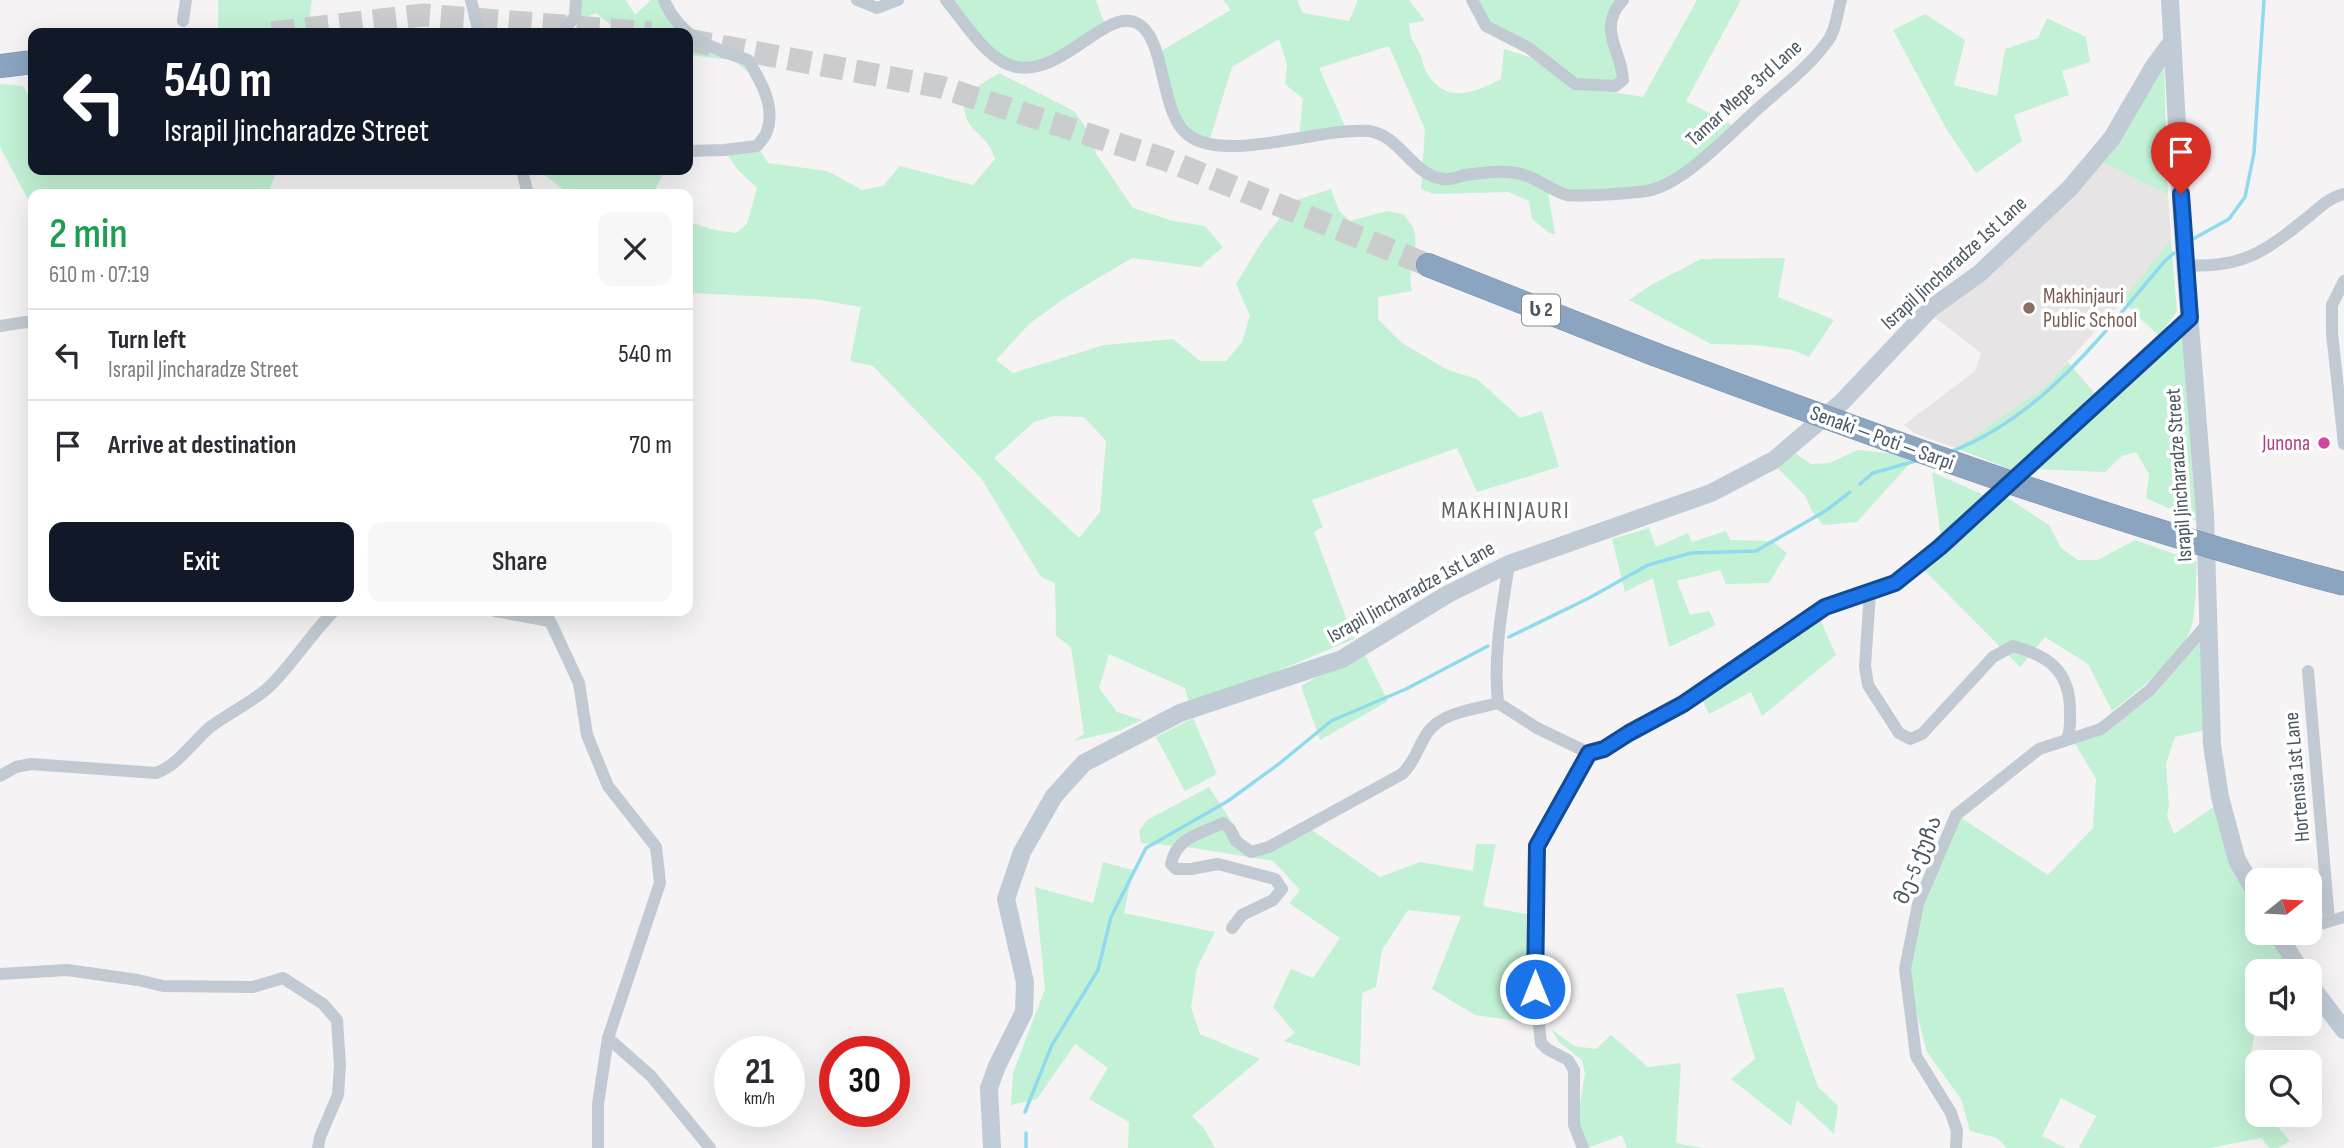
<!DOCTYPE html>
<meta charset="utf-8">
<style>
body{margin:0;font-family:"Sofia Sans Condensed","Noto Sans Georgian",sans-serif;background:#f7f7f7;color:#2b2b33;height:100vh;display:flex;flex-direction:column;font-size:26px;white-space:nowrap}
*{box-sizing:border-box;margin:0}
p{font-size:23px;color:#7c7c81}
.icon{flex:none;width:38px;height:38px;fill:none;stroke:currentColor;stroke-width:2;stroke-linecap:round;stroke-linejoin:round}
.map{position:relative;flex:1;overflow:hidden}
.panel{position:absolute;left:28px;top:189px;width:665px;height:427px;display:flex;flex-direction:column;background:#fff;border-radius:14px;box-shadow:0 7px 28px #0002}
.panel>*{flex:none}
.top-card{position:absolute;left:28px;top:28px;width:665px;height:147px;border-radius:14px;box-shadow:0 7px 28px #0002;background:#111827;color:#fff;overflow:hidden}
.needle{width:46px;rotate:72deg}
.controls{position:absolute;left:2245px;top:868px;display:grid;gap:14px}
.controls a{display:grid;place-items:center;width:77px;height:77px;border-radius:14px;background:#fff;box-shadow:0 7px 28px #0002;font-size:35px}
.speed{position:absolute;left:714px;top:1036px;display:flex;gap:14px;font-size:35px;font-weight:700;text-align:center}
.speed>*{display:grid;place-content:center;width:91px;height:91px;border-radius:50%;background:#fff;box-shadow:0 7px 28px #0002;line-height:1}
.speed small{font-size:18px;font-weight:400}
.speed .limit{border:10px solid #d22;background:#fff;color:#111}
.pin{position:absolute;display:grid;place-items:center;width:60px;height:60px;color:#fff;margin:-72px -30px;border-radius:50% 50% 50% 0;rotate:-45deg;box-shadow:0 0 7px #0007}
.pin .icon{rotate:45deg}
.me{position:absolute;width:77px;margin:-38px;rotate:0deg;stroke-linejoin:round;filter:drop-shadow(0 0 5px #0008)}
.turn{display:flex;align-items:center;gap:24px;height:147px;padding:0 21px;font-size:32px}
.turn .icon{width:91px;height:91px;stroke-width:2.5}
.turn b{display:block;font-size:49px;line-height:60px}
.round{display:grid;place-items:center;flex:none;width:74px;height:74px;border-radius:14px;background:#f7f7f7}
.headline{display:flex;align-items:center;justify-content:space-between;height:119px;padding:0 21px}
h1{font-size:42px;font-weight:600;line-height:52px;color:#1e9e55}
.button{display:flex;gap:14px;margin-top:auto;padding:14px 21px}
.button a{flex:1;height:80px;border-radius:14px;background:#111827;color:#fff;font-size:28px;font-weight:600;line-height:80px;text-align:center}
.button a+a{background:#f7f7f7;color:#2b2b33}
ul{padding:0;list-style:none}
li{display:flex;align-items:center;gap:21px;height:91px;padding:0 21px;border-top:2px solid #e1e1e2}
li div{flex:1}
li b{display:block;font-size:26px}
li em{font-style:normal}
.map>svg:first-child{display:block}
.education{fill:#e6e4e5}
.green{fill:#c3f1d5;fill-rule:evenodd}
.lines{fill:none;stroke-linecap:round;stroke-linejoin:round}
.stream{stroke:#90daee;stroke-width:3.5}
.highway-tunnel{stroke:#caccce;stroke-width:23;stroke-dasharray:23 11;stroke-linecap:butt}
.highway-casing{stroke:#7690ad;stroke-width:24}
.street{stroke:#c1cad2;stroke-width:12}
.secondary{stroke:#c1cbd6;stroke-width:18}
.highway{stroke:#8ba5c1;stroke-width:23}
.highway-bridge-casing{stroke:#7690ad;stroke-width:24;stroke-linecap:butt}
.highway-bridge{stroke:#8ba5c1;stroke-width:23}
.route-casing{stroke:#114b97;stroke-width:18}
.route{stroke:#1a73e8;stroke-width:12}
.education-dot{fill:#8d6e63;stroke:#fff;stroke-width:2.5}
.hotel-dot{fill:#d1479c;stroke:#fff;stroke-width:2.5}
.labels{text-anchor:middle;dominant-baseline:central;stroke-width:7;stroke-linejoin:round;paint-order:stroke}
.shield{fill:#fff;stroke:#808990;stroke-width:2}
.shield-label{font-size:19px;font-weight:bold;fill:#4a5661}
.street-label{font-size:21px;fill:#4a5661;stroke:#fff}
.education-label{font-size:21px;fill:#785e54;stroke:#fff;text-anchor:start}
.hotel-label{font-size:21px;fill:#b23c85;stroke:#fff;text-anchor:end}
.quarter-label{font-size:24px;letter-spacing:2px;fill:#5f6368;stroke:#fff}
</style>
<div class="map">
<svg width="2344" height="1148" viewBox="0 0 2344 1148">
<rect width="100%" height="100%" fill="#f5f3f3"/>
<polygon class="education" points="2102,162 2168,195 2171,239 2122,301 2044,388 1956,448 1916,434 1904,425 1975,371 1981,353 1933,316"/>
<g class="green">
<polygon points="218,0 312,0 307,33 218,33"/>
<polygon points="578,0 626,0 635,15 651,0 664,0 691,36 748,60 761,82 733,60 688,55 688,33 621,33 596,13 575,21"/>
<polygon points="946,0 1096,0 1106,28 1054,61 1006,63"/>
<path d="M 1223,0 L 1297,0 L 1303,13 L 1349,21 L 1358,0 L 1409,0 L 1425,21 L 1409,23 C 1411,43 1413,39 1420,54 C 1423,60 1423,69 1428,75 C 1447,104 1475,93 1501,79 L 1504,49 L 1551,64 L 1486,26 L 1472,0 L 1623,0 L 1613,10 L 1623,70 L 1612,92 L 1643,97 L 1697,0 L 1741,0 L 1686,101 L 1738,128 L 1667,183 L 1569,195 L 1547,186 L 1555,234 L 1549,233 L 1532,219 L 1529,201 L 1508,192 L 1434,194 L 1421,189 L 1425,129 L 1389,46 L 1319,68 L 1348,133 L 1299,138 L 1303,99 L 1285,84 L 1287,64 L 1279,39 L 1232,67 L 1208,145 L 1188,136 L 1156,54 L 1231,10 Z"/>
<polygon points="1925,14 1965,40 1954,85 1997,96 2005,49 2038,38 2047,18 2086,37 2090,62 2062,71 2069,95 2014,115 2022,141 1976,173 1947,130 1893,30"/>
<polygon points="2164,64 2168,195 2102,162"/>
<path d="M 999,73 L 1074,111 L 1086,128 L 1097,155 L 1133,208 L 1173,221 L 1205,226 L 1223,247 L 1200,267 L 1132,258 L 1068,296 L 1030,323 L 996,360 L 1013,373 L 1104,345 L 1173,339 L 1200,361 L 1226,361 L 1242,342 L 1250,316 L 1236,284 L 1263,240 L 1293,201 L 1331,189 L 1339,211 L 1350,221 L 1387,211 L 1403,214 C 1407,219 1414,227 1415,234 C 1418,254 1406,270 1412,291 L 1378,297 L 1378,319 L 1402,343 L 1448,370 L 1477,379 L 1520,418 L 1542,411 L 1559,467 L 1477,492 L 1457,448 L 1312,500 L 1323,527 L 1314,532 L 1354,639 L 1236,688 L 1189,704 L 1185,688 L 1109,654 L 1099,688 L 1117,712 L 1142,720 L 1118,731 L 1073,741 L 1084,734 L 1071,647 L 1056,636 L 1055,583 L 1041,577 L 981,478 L 873,366 L 850,361 L 861,307 L 814,299 L 688,293 L 688,222 L 715,230 L 736,233 L 747,224 L 757,188 L 738,170 L 724,150 L 757,146 L 768,163 L 827,171 L 862,190 L 883,186 L 900,166 L 973,185 L 995,159 C 988,136 976,136 967,120 C 965,115 964,107 963,102 L 975,88 ZM 1054,416 L 1084,417 L 1106,441 L 1100,512 L 1079,538 L 994,458 L 1034,422 Z"/>
<polygon points="0,84 23,86 33,103 33,170 277,170 270,189 255,194 33,194 33,209 0,147"/>
<polygon points="538,170 665,170 653,194 569,194"/>
<polygon points="2171,239 2177,311 2159,336 2122,301"/>
<polygon points="1785,258 1778,297 1834,320 1809,357 1793,350 1755,345 1711,344 1629,300 1651,285 1701,259"/>
<polygon points="2186,330 2198,522 2146,498 2149,474 2136,452 2122,456 2105,472 2031,469"/>
<polygon points="2068,362 2096,395 2015,471 1956,448 2044,388"/>
<polygon points="1858,450 1896,454 1911,462 1857,522 1823,525 1812,511 1806,497 1776,466 1796,454 1811,464 1829,463"/>
<polygon points="1932,472 1986,496 1941,537"/>
<path d="M 2003,495 L 2049,525 L 2061,548 L 2078,560 L 2098,560 L 2135,540 L 2197,562 C 2195,582 2197,610 2191,628 C 2183,656 2135,693 2112,711 L 2088,664 L 2045,637 L 2020,667 L 1924,570 Z"/>
<polygon points="1649,528 1656,547 1688,533 1692,542 1726,531 1730,540 1772,541 1787,553 1769,583 1726,584 1720,570 1677,581 1690,615 1709,611 1716,625 1669,647 1653,578 1625,592 1612,539"/>
<polygon points="1819,617 1836,655 1762,716 1751,692 1709,714 1702,699"/>
<polygon points="2204,635 2206,730 2175,737 2166,764 2169,806 2167,816 2174,834 2218,804 2257,905 2258,933 2273,933 2290,963 2277,971 2258,971 2257,1018 2250,1060 2309,1059 2310,1062 2258,1062 2258,1115 2290,1115 2275,1124 2290,1141 2278,1148 2270,1148 2261,1138 2210,1148 2079,1148 2096,1116 2061,1098 2042,1136 2066,1148 2007,1148 1997,1138 1970,1131 1961,1099 1927,1052 1905,969 1921,906 1960,817 2048,875 2093,828 2096,779 2074,742 2107,732 2155,694"/>
<polygon points="1363,651 1388,701 1320,740 1301,686"/>
<polygon points="1193,718 1217,774 1185,791 1156,737"/>
<polygon points="1209,787 1249,849 1309,828 1380,877 1420,862 1473,871 1476,844 1496,844 1483,906 1531,915 1533,1023 1475,1015 1432,989 1461,916 1408,910 1382,950 1376,987 1362,993 1360,1066 1284,1041 1295,1033 1273,1007 1291,969 1313,978 1340,938 1289,903 1300,890 1273,861 1187,847 1141,843 1139,831 1147,820"/>
<polygon points="1103,862 1133,870 1124,913 1215,932 1197,968 1191,1007 1200,1034 1260,1059 1192,1116 1205,1130 1215,1148 1128,1148 1129,1122 1089,1099 1108,1068 1075,1044 1037,1099 1011,1105 1013,1073 1045,989 1035,887 1093,903"/>
<polygon points="1783,987 1818,1087 1838,1106 1834,1134 1797,1100 1791,1126 1731,1079 1755,1059 1736,994"/>
<polygon points="1551,1029 1574,1046 1596,1049 1611,1035 1648,1067 1681,1063 1676,1143 1702,1148 1627,1148 1622,1135 1587,1148 1577,1123 1585,1073 1582,1060 1559,1042"/>
</g>
<g class="lines">
<g class="stream">
<polyline points="2193,239 2229,219 2245,197 2254,153 2264,0"/>
<path d="M 1950,452 C 2043,417 2103,333 2165,261 L 2174,253"/>
<polyline points="1860,484 1873,473 1919,460"/>
<polyline points="1509,637 1589,598 1648,565 1691,553 1756,551 1827,510 1850,492"/>
<polyline points="1025,1112 1052,1045 1098,970 1111,917 1146,848 1228,801 1280,763 1331,721 1406,689 1488,646"/>
<polyline points="1026,1133 1026,1148"/>
</g>
<g class="highway-tunnel">
<polyline points="272,33 423,15 651,33"/>
<polyline points="688,40 941,87 1164,159 1428,265"/>
</g>
<g class="highway-casing">
<g id="highway">
<polyline points="0,66 33,62"/>
<polyline points="1428,265 1654,354"/>
</g>
</g>
<g class="street">
<polyline points="471,0 479,33"/>
<path d="M 664,0 C 680,38 711,48 748,60 C 760,80 776,106 767,131 C 766,136 760,142 757,146 L 724,150 L 688,151"/>
<polyline points="857,0 877,8 898,0"/>
<path d="M 946,0 C 963,20 980,49 1003,62 C 1054,90 1103,6 1137,23 C 1168,39 1158,117 1191,137 C 1231,162 1321,127 1369,131 C 1400,135 1412,175 1443,179 C 1450,180 1459,177 1465,175 C 1482,173 1498,170 1516,173 C 1534,175 1549,190 1567,195 C 1578,197 1633,193 1646,191 C 1680,186 1725,139 1750,116 C 1775,92 1806,71 1827,42 C 1836,31 1837,13 1841,0"/>
<path d="M 1472,0 L 1486,26 L 1529,48 L 1575,84 L 1615,86 L 1623,80 C 1622,50 1596,29 1623,0"/>
<polyline points="183,21 186,0"/>
<polyline points="569,33 567,27 575,16 576,0"/>
<polyline points="522,170 528,194"/>
<path d="M 2186,265 C 2242,269 2266,251 2308,217 C 2319,208 2330,197 2344,194"/>
<polyline points="2344,281 2332,305 2332,333 2344,444"/>
<polyline points="0,326 26,322 33,324"/>
<path d="M 1870,593 L 1865,666 L 1868,685 L 1899,733 L 1910,739 L 1922,734 L 1993,657 L 2013,646 C 2049,656 2070,671 2070,711 C 2070,721 2071,730 2067,739"/>
<polyline points="495,611 550,621 579,683 587,735 608,786 656,847 660,883 608,1038 598,1104 598,1148"/>
<polyline points="2308,671 2329,921"/>
<path d="M 1498,703 C 1493,656 1502,609 1509,564"/>
<path d="M 0,776 L 16,767 L 31,764 L 156,773 C 178,765 192,743 209,728 C 229,712 253,703 271,685 C 294,662 311,634 334,611"/>
<polyline points="2310,927 2344,917"/>
<path d="M 1232,928 L 1242,915 L 1273,900 L 1282,889 L 1275,879 L 1218,864 L 1191,869 L 1176,869 L 1171,864 C 1176,837 1201,834 1223,823 L 1230,829 L 1236,841 L 1251,852 L 1269,847 L 1402,774 C 1415,762 1418,746 1428,732 C 1442,712 1476,709 1498,703 L 1537,728 L 1589,753 L 1604,749 L 1629,733 L 1683,704 L 1825,607 L 1895,584 L 1940,547 L 2190,318"/>
<polyline points="0,974 67,970 138,980 163,986 253,987 283,978 323,1004 337,1020 340,1065 338,1095 320,1137 318,1148"/>
<polyline points="608,1038 651,1076 710,1148"/>
<polyline points="1583,1148 1574,1125 1574,1070 1568,1060 1547,1049 1541,1043 1535,989 1537,846 1589,753"/>
<polyline points="1956,1148 1957,1131 1951,1113 1916,1056 1905,969 1918,904 1956,815 2039,749 2101,729 2150,690 2209,622"/>
</g>
<g class="secondary">
<polyline points="2170,0 2184,250 2205,513 2212,745 2220,797 2237,860 2258,897"/>
<polyline points="2277,933 2301,971"/>
<polyline points="2310,985 2344,1030"/>
<polyline points="992,1148 989,1088 997,1066 1024,1012 1025,982 1006,899 1022,852 1054,796 1084,763 1180,713 1342,659 1448,594 1509,564 1711,493 1774,460 1842,402 1930,309 1980,273 2070,188 2112,138 2154,66 2171,43"/>
</g>
<use href="#highway" class="highway"/>
<g class="highway-bridge-casing">
<path id="highway-bridge" d="M 1654,354 C 1883,439 2108,522 2344,584"/>
</g>
<use href="#highway-bridge" class="highway-bridge"/>
</g>
<g class="lines">
<g class="route-casing">
<polyline id="route" points="1535,989 1537,846 1589,753 1604,749 1629,733 1683,704 1825,607 1895,583 1940,547 2190,318 2181,194"/>
</g>
<use href="#route" class="route"/>
</g>
<circle class="education-dot" cx="2029" cy="308" r="7"/>
<circle class="hotel-dot" cx="2324" cy="443" r="7"/>
<g class="labels">
<rect class="shield" x="1522" y="294.5" width="38" height="31" rx="5"/>
<g class="shield-label">
<text x="1541" y="310">ს 2</text>
</g>
<g class="street-label">
<text transform="translate(1744 93) rotate(-42)">Tamar Mepe 3rd Lane</text>
<text transform="translate(1954 263) rotate(-42)">Israpil Jincharadze 1st Lane</text>
<text transform="translate(1882 438) rotate(20)">Senaki — Poti — Sarpi</text>
<text transform="translate(2179 475) rotate(-94)">Israpil Jincharadze Street</text>
<text transform="translate(1411 592) rotate(-29)">Israpil Jincharadze 1st Lane</text>
<text transform="translate(2297 777) rotate(-95)">Hortensia 1st Lane</text>
<text transform="translate(1918 860) rotate(-68)">მე-5 ქუჩა</text>
</g>
<g class="education-label">
<text x="2043" y="296">Makhinjauri<tspan x="2043" dy="24">Public School</tspan></text>
</g>
<g class="hotel-label">
<text x="2310" y="443">Junona</text>
</g>
<g class="quarter-label">
<text x="1506" y="510">MAKHINJAURI</text>
</g>
</g>
</svg>
<div class="controls">
<a><svg class="needle" viewBox="-14 -14 28 28"><path d="M0-13l5 13h-10z" fill="#e53935"/><path d="M0 13l5-13h-10z" fill="#7c7c81"/></svg></a>
<a><svg class="icon" aria-label="sound" viewBox="0 0 24 24"><path d="M4 9h4l5-4v14l-5-4H4zM17 9q2 3 0 6"/></svg></a>
<a><svg class="icon" aria-label="search" viewBox="0 0 24 24"><circle cx="10" cy="10" r="6"/><path d="M15 15l6 6"/></svg></a>
</div>
<div class="speed"><div>21<small>km/h</small></div><div class="limit">30</div></div>
<div class="pin" style="left:2181px;top:194px;background:#d93025"><svg class="icon" aria-label="arrive" viewBox="0 0 24 24"><path d="M6 21V4h12l-3 4 3 4H6"/></svg></div>
<svg class="me" style="left:1535px;top:989px" viewBox="-20 -20 40 40"><circle r="17" fill="#1a73e8" stroke="#fff" stroke-width="3"/><path d="M0-11L8 9 0 5-8 9z" fill="#fff"/></svg>
<div class="top-card">
<div class="turn"><svg class="icon" aria-label="left" viewBox="0 0 24 24"><path d="M17 20v-9H6M10 6l-5 5 5 5"/></svg><div><b>540 m</b>Israpil Jincharadze Street</div></div>
</div>
<section class="panel">
<div class="headline"><div><h1>2 min</h1><p>610 m · 07:19</p></div><a class="round"><svg class="icon" aria-label="close" viewBox="0 0 24 24"><path d="M6 6l12 12M18 6L6 18"/></svg></a></div>
<ul>
<li><svg class="icon" aria-label="left" viewBox="0 0 24 24"><path d="M17 20v-9H6M10 6l-5 5 5 5"/></svg><div><b>Turn left</b><p>Israpil Jincharadze Street</p></div><em>540 m</em></li>
<li><svg class="icon" aria-label="arrive" viewBox="0 0 24 24"><path d="M6 21V4h12l-3 4 3 4H6"/></svg><div><b>Arrive at destination</b></div><em>70 m</em></li>
</ul>
<div class="button"><a>Exit</a><a>Share</a></div>
</section>
</div>
